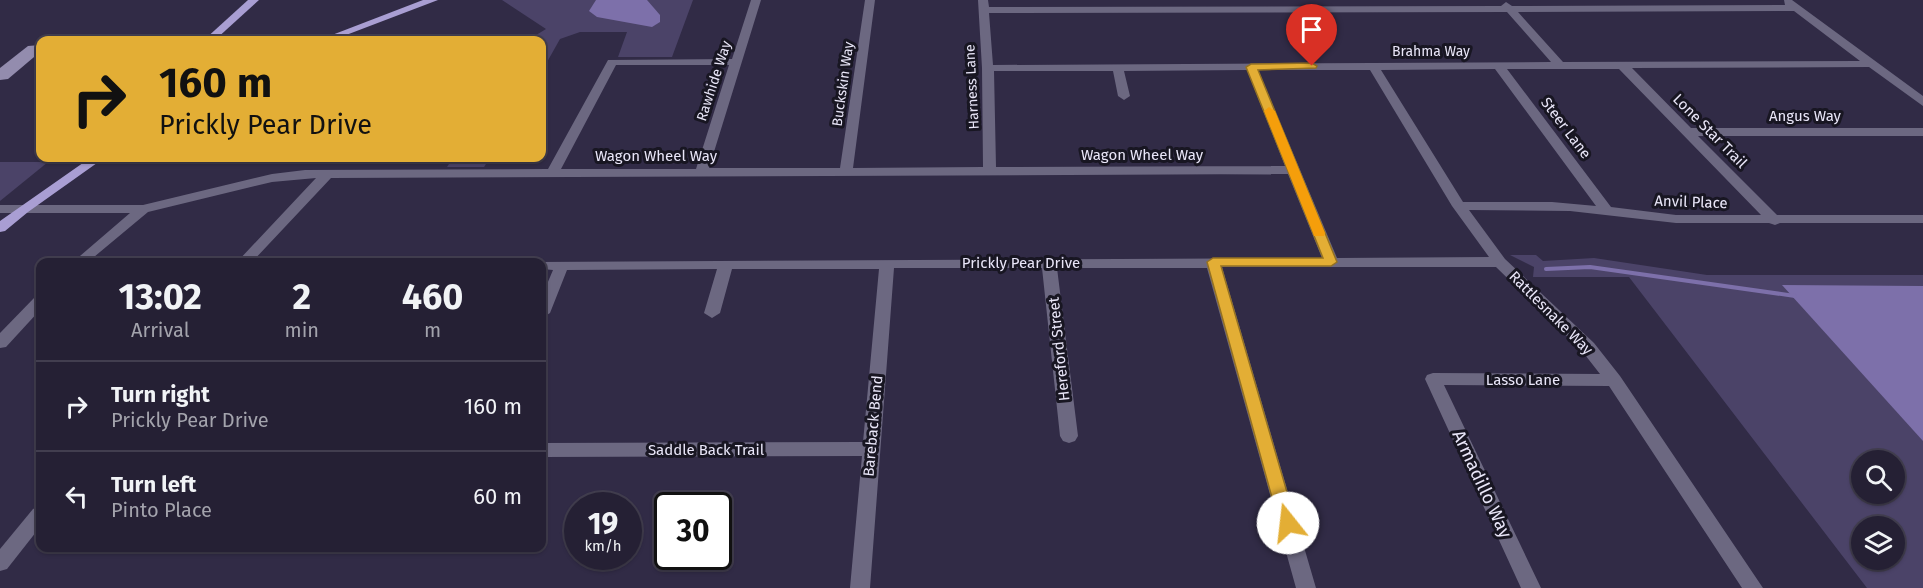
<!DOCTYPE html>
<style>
body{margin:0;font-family:"Fira Sans",sans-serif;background:#312d40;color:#f1f3f6;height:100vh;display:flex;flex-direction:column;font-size:22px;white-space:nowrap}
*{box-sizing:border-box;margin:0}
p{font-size:20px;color:#a3a3ac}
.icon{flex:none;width:33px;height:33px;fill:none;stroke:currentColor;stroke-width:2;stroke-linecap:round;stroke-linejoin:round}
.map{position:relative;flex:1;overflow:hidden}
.side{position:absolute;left:36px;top:258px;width:510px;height:294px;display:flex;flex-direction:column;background:#252034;border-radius:12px;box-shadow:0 2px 4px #0004,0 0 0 2px #423e4f}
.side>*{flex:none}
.hud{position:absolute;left:36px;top:36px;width:510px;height:126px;border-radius:12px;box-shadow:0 2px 4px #0004,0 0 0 2px #423e4f;background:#e3ae35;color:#111;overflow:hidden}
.buttons{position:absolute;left:1851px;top:450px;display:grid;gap:12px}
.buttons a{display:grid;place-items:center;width:54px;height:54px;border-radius:50%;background:#252034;box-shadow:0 2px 4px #0004,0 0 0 2px #423e4f;font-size:30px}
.speed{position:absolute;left:564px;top:492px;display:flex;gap:12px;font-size:30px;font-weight:700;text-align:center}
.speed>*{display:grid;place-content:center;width:78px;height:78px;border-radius:50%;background:#252034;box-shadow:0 2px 4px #0004,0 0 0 2px #423e4f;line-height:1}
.speed small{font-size:15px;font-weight:400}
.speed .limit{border:3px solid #111;border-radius:9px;background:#fff;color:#111}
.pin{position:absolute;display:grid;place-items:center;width:51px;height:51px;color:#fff;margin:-62px -26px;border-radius:50% 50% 50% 0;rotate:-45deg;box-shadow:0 0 6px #0007}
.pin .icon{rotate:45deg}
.me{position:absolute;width:66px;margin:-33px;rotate:344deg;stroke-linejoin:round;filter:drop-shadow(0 0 4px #0008)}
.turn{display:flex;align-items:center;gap:21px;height:126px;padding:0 24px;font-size:27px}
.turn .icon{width:78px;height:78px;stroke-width:2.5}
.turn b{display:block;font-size:42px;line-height:51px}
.eta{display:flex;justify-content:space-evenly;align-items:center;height:102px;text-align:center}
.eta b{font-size:36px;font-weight:700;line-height:42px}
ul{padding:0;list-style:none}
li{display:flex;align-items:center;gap:18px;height:90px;padding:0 24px;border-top:2px solid #423e4f}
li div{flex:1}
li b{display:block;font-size:22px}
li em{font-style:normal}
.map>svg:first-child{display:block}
.green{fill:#4b4368;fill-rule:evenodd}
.water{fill:#7d70aa}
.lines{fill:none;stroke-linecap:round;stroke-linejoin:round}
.stream{stroke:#7d70aa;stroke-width:4}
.building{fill:#938cae}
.minor{fill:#6c6881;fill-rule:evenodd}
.major{fill:#a99ed3;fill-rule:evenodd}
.route{fill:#e3ae35;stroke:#947122;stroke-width:1.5}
.slow{fill:#f59e0b}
.labels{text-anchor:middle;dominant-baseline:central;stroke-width:6;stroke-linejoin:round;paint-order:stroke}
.far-street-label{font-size:14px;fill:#e9e6f8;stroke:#181622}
.street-label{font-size:15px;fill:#e9e6f8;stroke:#181622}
.near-street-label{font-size:18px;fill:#e9e6f8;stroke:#181622}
</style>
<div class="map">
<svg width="1923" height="588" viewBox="0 0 1923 588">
<rect width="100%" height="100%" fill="#312b46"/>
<g class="green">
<polygon points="502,0 693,0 672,57 618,57 627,32 580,32 560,39 542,71 542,40 528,40 546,29"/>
<polygon points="453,158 490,158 484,167 447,167"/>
<polygon points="0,162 48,162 0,201"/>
<path d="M 1510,255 L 1536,255 L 1543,261 L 1594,258 L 1707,275 L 1923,275 L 1923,588 L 1867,588 L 1629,277 L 1533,277 L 1534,267 ZM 1862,460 L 1894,460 L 1894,494 L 1862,494 ZM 1862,526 L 1894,526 L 1894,560 L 1862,560 Z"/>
</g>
<g class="water">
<polygon points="596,0 647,0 660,15 660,22 652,27 597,17 589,11"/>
<polygon points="1782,285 1923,286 1923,441"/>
</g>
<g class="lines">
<polyline class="stream" points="1546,269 1590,267 1795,296"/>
</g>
<polygon class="building" points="40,45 40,52 8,79 0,80 0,68 28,46"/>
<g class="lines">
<g class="minor">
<path d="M 751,0 L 761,0 L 709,168 L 840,168 L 865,0 L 875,0 L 853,168 L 983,167 L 982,68 L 978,0 L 988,0 L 989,7 L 1501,6 L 1506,2 L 1512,6 L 1785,5 L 1784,0 L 1792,0 L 1923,96 L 1923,106 L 1869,67 L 1632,68 L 1691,128 L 1923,128 L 1923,136 L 1698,136 L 1777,215 L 1923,215 L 1923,223 L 1780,223 L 1775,225 L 1769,223 L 1676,223 L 1570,211 L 1469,210 L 1505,259 L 1594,343 L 1620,376 L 1763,588 L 1742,588 L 1609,386 L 1444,385 L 1541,588 L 1521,588 L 1425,379 L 1427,375 L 1433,373 L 1600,374 L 1582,351 L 1496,267 L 1222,267 L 1316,588 L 1296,588 L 1207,268 L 1057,268 L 1078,436 L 1075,441 L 1069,443 L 1063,441 L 1060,436 L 1042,268 L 894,268 L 870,588 L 850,588 L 862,456 L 542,457 L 542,443 L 863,442 L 879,269 L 732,269 L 720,313 L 712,318 L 704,313 L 717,269 L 567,270 L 550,313 L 542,318 L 542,296 L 553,270 L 542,269 L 542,262 L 537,262 L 1322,258 L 1288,174 L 331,178 L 252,262 L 237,262 L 316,178 L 272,182 L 148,212 L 88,262 L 73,262 L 130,213 L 0,213 L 0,205 L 143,205 L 272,174 L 305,170 L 548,169 L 608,60 L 732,59 ZM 1794,11 L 1860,61 L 1563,62 L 1518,12 ZM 1507,12 L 1551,62 L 993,65 L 989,13 ZM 616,65 L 729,65 L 696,169 L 561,169 ZM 1495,69 L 1596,206 L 1552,202 L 1463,202 L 1381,70 ZM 1507,69 L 1619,69 L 1761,215 L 1676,215 L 1611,207 ZM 1247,70 L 1285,166 L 996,167 L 994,71 L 1113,71 L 1118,96 L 1124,100 L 1130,96 L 1124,71 ZM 1258,70 L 1370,70 L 1452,206 L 1489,257 L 1337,258 Z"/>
<polygon points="40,296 40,310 6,347 0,348 0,333 35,297"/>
<polygon points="40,506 40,527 7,569 0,571 0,549 33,509"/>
</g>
<g class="major">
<polygon points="248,0 259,0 215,40 204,40"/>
<polygon points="423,0 438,0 333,40 319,40"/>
<polygon points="90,158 104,158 28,212 5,231 0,232 0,221"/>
</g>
</g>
<polygon class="route" points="1312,63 1317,66 1316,68 1258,70 1337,262 1331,266 1221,266 1296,523 1294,528 1288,530 1282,528 1279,523 1207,262 1213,258 1323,258 1246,67 1251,64"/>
<polygon class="slow" points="1269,107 1275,111 1325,233 1324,236 1314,236 1313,233 1264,111"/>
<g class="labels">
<g class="far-street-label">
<text x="1431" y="51">Brahma Way</text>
<text transform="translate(714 81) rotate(-72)">Rawhide Way</text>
<text transform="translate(843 84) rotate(-82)">Buckskin Way</text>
<text transform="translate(972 87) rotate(-93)">Harness Lane</text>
</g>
<g class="street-label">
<text x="1805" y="116">Angus Way</text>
<text transform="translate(1566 128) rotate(53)">Steer Lane</text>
<text transform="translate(1710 131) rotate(45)">Lone Star Trail</text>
<text x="1142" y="155">Wagon Wheel Way</text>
<text x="656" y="156">Wagon Wheel Way</text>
<text transform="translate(1691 202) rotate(2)">Anvil Place</text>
<text x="1021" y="263">Prickly Pear Drive</text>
<text transform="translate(1551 313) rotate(45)">Rattlesnake Way</text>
<text transform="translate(1059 349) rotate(-96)">Hereford Street</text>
<text x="1523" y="380">Lasso Lane</text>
<text transform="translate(873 426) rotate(-85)">Bareback Bend</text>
<text x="706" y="450">Saddle Back Trail</text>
</g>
<g class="near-street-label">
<text transform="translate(1482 484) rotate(65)">Armadillo Way</text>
</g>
</g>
</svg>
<div class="buttons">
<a><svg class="icon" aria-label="search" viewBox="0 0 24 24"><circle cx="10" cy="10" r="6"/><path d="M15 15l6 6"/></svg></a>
<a><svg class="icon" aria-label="layers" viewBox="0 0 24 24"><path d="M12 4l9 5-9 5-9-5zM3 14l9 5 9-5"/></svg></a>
</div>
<div class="speed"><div>19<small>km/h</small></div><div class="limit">30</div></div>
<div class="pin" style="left:1312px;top:66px;background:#d93025"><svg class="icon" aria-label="arrive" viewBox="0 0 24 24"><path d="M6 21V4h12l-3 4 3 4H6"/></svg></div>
<svg class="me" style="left:1288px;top:523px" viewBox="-20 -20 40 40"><circle r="19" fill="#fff"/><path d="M0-13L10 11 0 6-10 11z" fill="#e3ae35"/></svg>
<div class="hud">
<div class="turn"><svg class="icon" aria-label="right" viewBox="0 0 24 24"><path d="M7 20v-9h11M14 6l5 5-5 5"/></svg><div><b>160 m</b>Prickly Pear Drive</div></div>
</div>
<section class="side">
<div class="eta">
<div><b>13:02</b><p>Arrival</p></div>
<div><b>2</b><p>min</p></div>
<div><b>460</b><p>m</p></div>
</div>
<ul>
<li><svg class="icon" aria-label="right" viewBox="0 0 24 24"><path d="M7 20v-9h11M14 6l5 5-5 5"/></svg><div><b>Turn right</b><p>Prickly Pear Drive</p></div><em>160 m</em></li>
<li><svg class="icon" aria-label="left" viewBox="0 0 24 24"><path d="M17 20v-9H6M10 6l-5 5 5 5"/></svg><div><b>Turn left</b><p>Pinto Place</p></div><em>60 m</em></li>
</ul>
</section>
</div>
